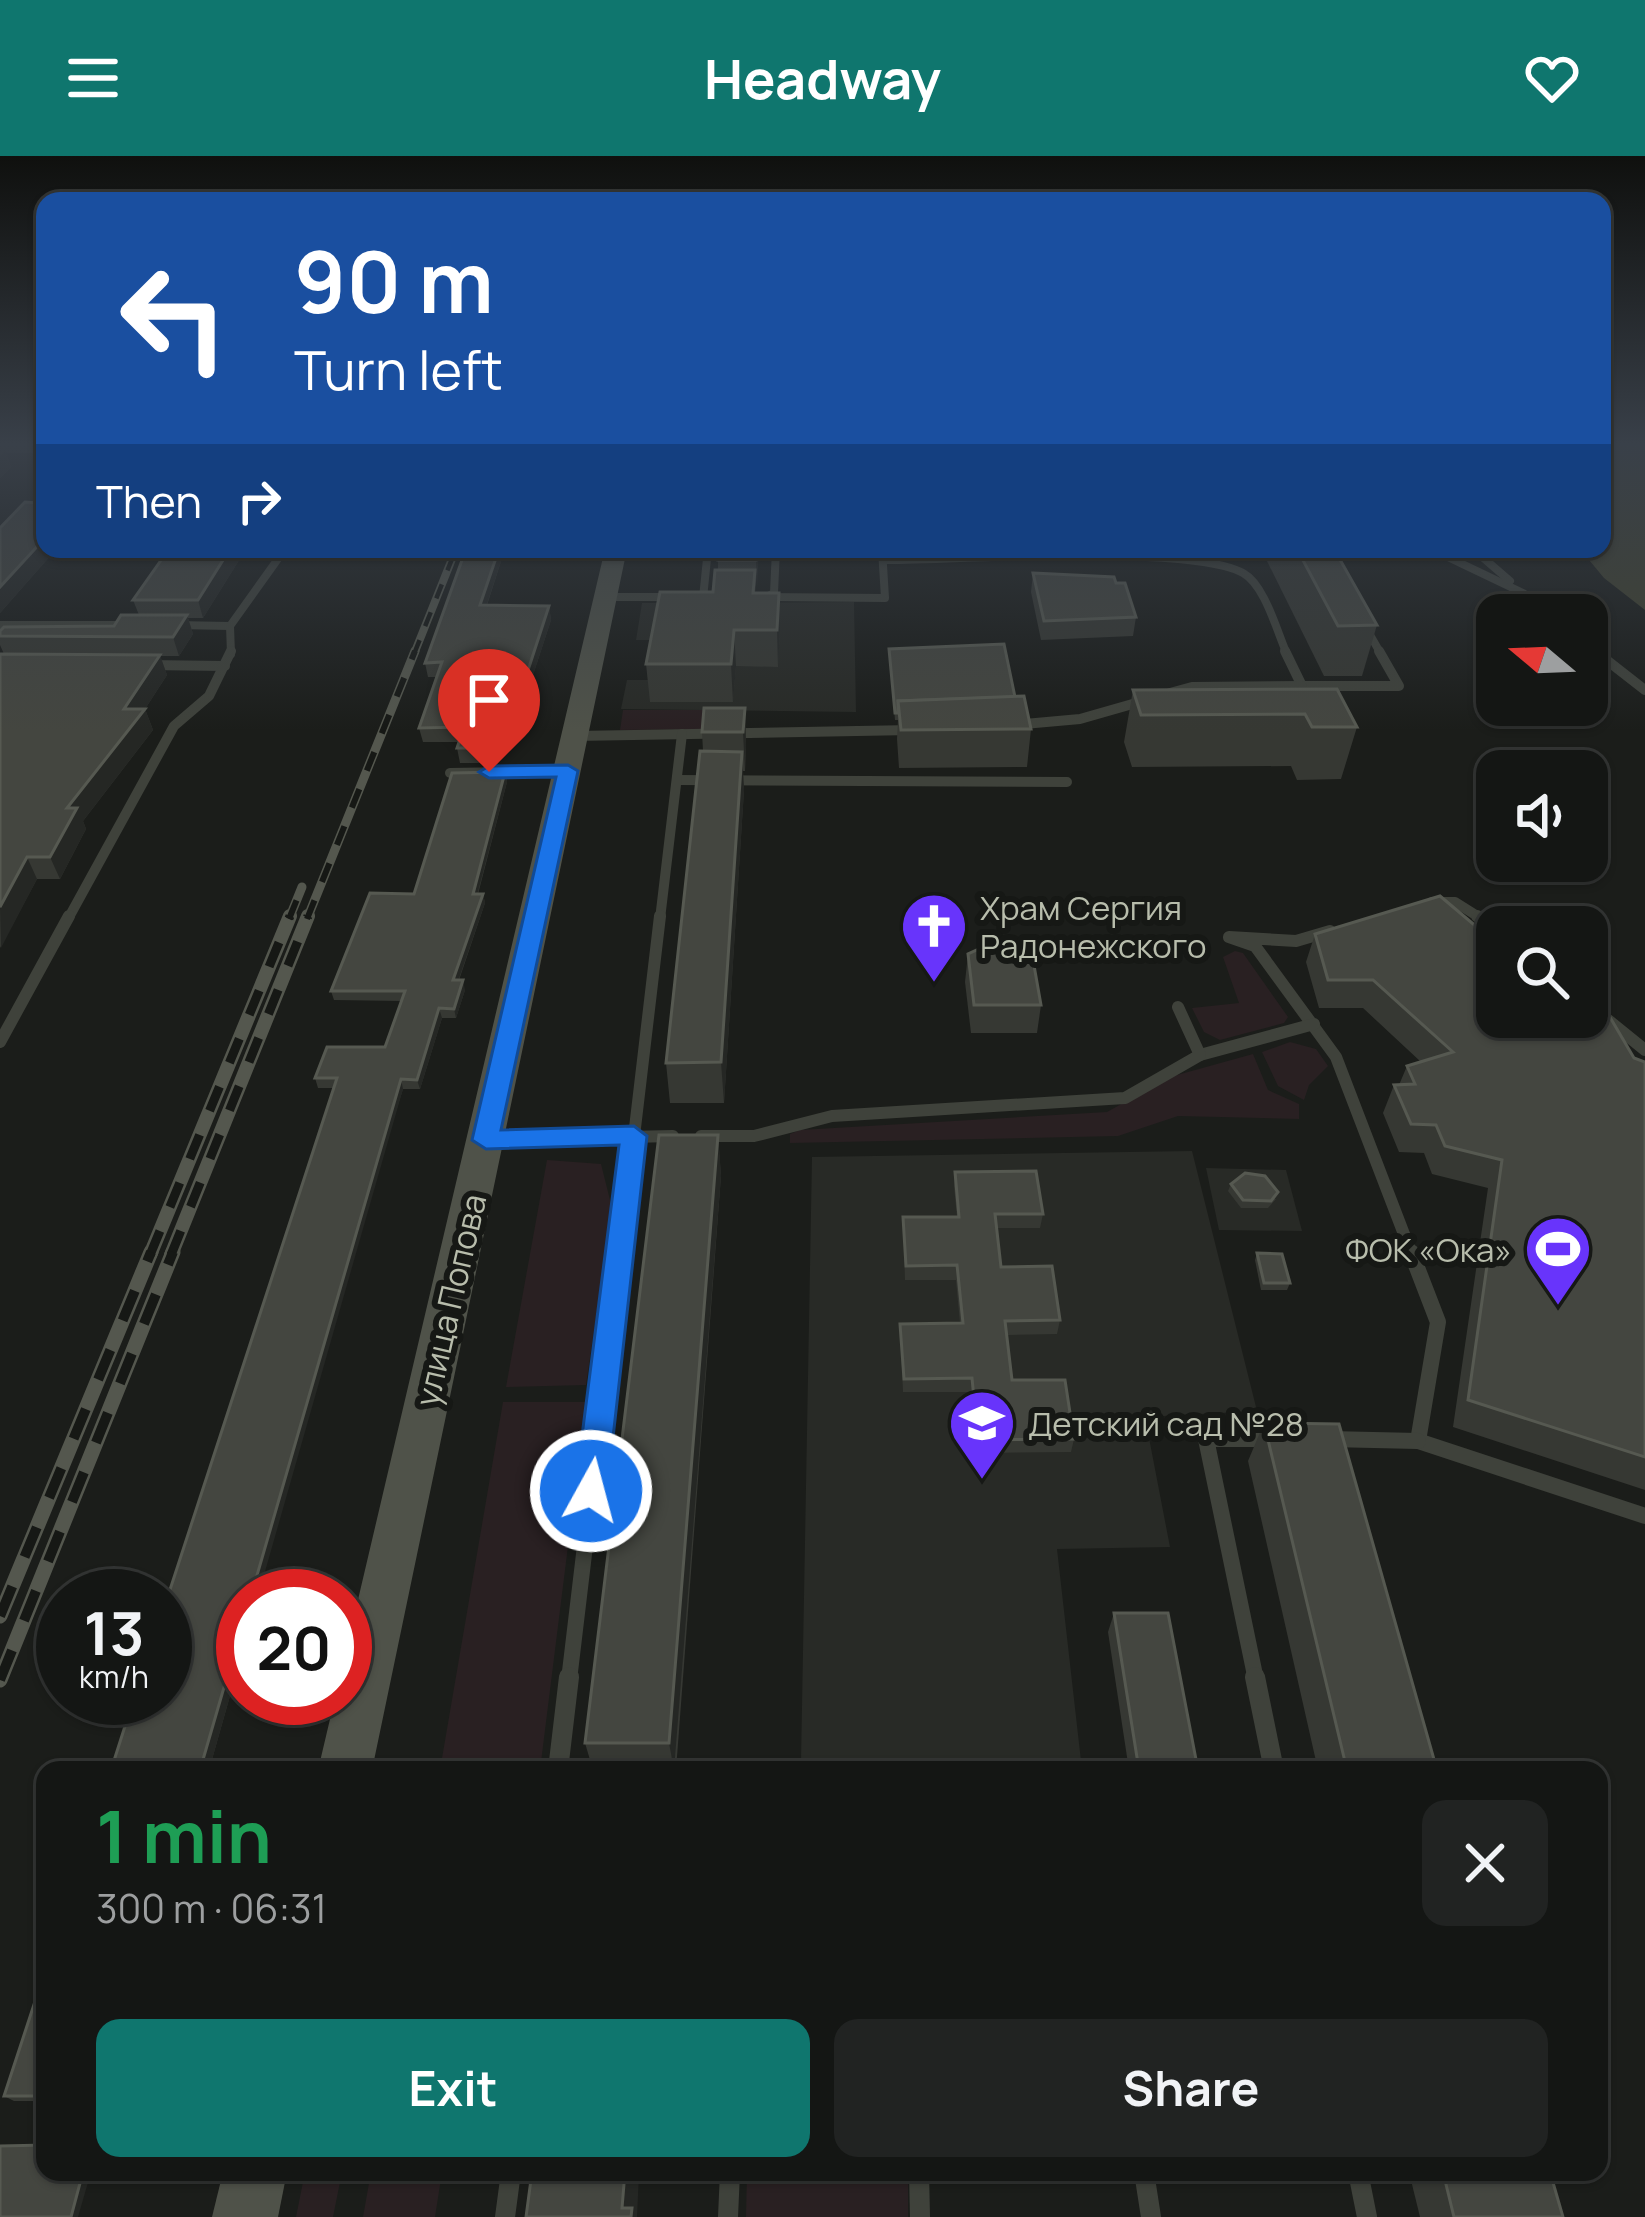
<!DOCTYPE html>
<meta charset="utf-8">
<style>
body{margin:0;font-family:Manrope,sans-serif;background:#212322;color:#f1f3f6;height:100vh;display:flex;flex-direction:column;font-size:45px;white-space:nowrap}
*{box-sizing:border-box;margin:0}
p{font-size:39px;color:#9d9fa0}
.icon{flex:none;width:66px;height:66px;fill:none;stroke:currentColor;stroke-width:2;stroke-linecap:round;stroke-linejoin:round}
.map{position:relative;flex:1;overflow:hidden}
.drawer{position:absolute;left:36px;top:1605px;width:1572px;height:420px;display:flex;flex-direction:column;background:#141614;border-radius:24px;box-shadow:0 3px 9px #0004,0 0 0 3px #333534}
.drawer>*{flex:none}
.hud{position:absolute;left:36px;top:36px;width:1575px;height:366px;border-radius:24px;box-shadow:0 3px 9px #0004,0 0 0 3px #333534;background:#1a4fa0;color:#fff;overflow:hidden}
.needle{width:78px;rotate:289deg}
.fabs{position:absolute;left:1476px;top:438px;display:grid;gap:24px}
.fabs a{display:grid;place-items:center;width:132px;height:132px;border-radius:24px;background:#141614;box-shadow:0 3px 9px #0004,0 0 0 3px #333534;font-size:60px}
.speed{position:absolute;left:36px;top:1413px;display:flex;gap:24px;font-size:60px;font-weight:700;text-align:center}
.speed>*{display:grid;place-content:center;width:156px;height:156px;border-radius:50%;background:#141614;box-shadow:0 3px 9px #0004,0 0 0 3px #333534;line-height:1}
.speed small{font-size:30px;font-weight:400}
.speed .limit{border:18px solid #d22;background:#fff;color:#111}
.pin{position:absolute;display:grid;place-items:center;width:102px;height:102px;color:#fff;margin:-123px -51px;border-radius:50% 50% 50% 0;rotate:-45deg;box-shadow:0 0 12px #0007}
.pin .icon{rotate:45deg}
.me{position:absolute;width:132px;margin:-66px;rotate:7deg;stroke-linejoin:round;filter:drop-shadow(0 0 9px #0008)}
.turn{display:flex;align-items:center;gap:42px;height:252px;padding:0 60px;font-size:54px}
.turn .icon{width:156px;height:156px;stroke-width:2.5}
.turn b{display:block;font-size:84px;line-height:102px}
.then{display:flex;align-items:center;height:114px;padding:0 60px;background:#0003;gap:24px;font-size:45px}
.round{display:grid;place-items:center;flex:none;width:126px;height:126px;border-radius:24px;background:#212322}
.headline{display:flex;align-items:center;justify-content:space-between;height:204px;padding:0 60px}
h1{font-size:72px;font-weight:700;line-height:90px;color:#1e9e55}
.button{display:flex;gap:24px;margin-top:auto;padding:24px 60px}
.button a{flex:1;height:138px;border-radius:24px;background:#0f766e;color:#fff;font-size:48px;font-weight:700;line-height:138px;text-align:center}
.button a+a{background:#212322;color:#f1f3f6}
header{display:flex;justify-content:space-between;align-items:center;height:156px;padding:0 60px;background:#0f766e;color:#fff;font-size:54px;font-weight:700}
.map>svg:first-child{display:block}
.built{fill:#282a26}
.green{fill:#292022}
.water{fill:#41422f}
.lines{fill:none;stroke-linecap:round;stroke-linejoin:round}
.lane-far4{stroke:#3f423b;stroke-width:8}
.lane-far3{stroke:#3f423b;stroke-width:10}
.lane-far2{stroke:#3f423b;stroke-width:12}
.lane-far1{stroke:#3f423b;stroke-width:16}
.lane{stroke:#3f423b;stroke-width:20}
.secondary{fill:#4f5249;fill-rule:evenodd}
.rail-far3-casing{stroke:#54574e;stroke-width:8}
.rail-far2-casing{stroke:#54574e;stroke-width:9}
.rail-far1-casing{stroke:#54574e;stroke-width:14}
.rail-casing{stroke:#54574e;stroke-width:15}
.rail-far3{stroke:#161815;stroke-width:4.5;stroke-dasharray:15;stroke-linecap:butt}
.rail-far2{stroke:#161815;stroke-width:6;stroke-dasharray:20;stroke-linecap:butt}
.rail-far1{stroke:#161815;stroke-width:9;stroke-dasharray:26;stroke-linecap:butt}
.rail{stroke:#161815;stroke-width:10;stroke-dasharray:32;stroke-linecap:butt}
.wall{fill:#363833}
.shaded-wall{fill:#252724}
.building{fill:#444640;stroke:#565951;stroke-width:3}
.route{fill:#1a73e8;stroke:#114b97;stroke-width:3}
.labels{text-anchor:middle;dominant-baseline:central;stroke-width:12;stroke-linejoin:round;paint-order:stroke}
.poi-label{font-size:33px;fill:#b8bdac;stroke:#161815;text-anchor:start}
.street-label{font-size:33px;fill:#b8bdac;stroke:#161815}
</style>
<header><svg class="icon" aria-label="menu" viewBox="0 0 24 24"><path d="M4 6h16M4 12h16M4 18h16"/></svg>Headway<svg class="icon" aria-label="heart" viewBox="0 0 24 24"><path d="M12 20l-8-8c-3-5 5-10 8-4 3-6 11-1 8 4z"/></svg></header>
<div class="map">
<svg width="1645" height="2061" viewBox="0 0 1645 2061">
<rect width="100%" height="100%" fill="#1b1d1a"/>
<g class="built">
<polygon points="854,446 856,556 621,553 627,524 653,524 660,484 636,484 642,447"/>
<polygon points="1192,995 1257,1255 1145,1261 1170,1391 1057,1393 1081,1605 801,1605 812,1001"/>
<polygon points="1206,1012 1286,1014 1302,1075 1219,1074"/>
</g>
<g class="green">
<polygon points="623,554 726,554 720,573 620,574"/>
<polygon points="1235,795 1243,797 1288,861 1284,867 1220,884 1204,876 1192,852 1239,847 1223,801"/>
<polygon points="1290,886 1316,893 1328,910 1309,929 1304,944 1278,930 1262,896"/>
<polygon points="1253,898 1268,934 1299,948 1299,963 1178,960 1118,980 790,987 790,978 800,974 1107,956 1170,921"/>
<polygon points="547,1004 601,1008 612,1052 586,1229 506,1231"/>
<polygon points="503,1246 586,1246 540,1614 440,1614"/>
<polygon points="305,2016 342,2016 333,2061 296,2061"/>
<polygon points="371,2016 442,2016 435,2061 363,2061"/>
<polygon points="747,2016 908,2016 908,2061 746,2061"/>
</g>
<polygon class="water" points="1602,286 1645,286 1645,454 1604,422 1580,393 1602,393"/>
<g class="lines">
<g class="lane-far4">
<polyline points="1431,393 1523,437 1551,459"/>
<polyline points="1473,393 1510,425"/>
<path d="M 883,404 C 954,404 1191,388 1243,417 C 1265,429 1277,476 1287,498"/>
<polyline points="606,441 673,441"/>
<polyline points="761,441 885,442 882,393"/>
<polyline points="766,441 774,437 776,393"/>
<polyline points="703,442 708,393"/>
<polyline points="0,469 128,469"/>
<polyline points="175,469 230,470"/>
<polyline points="1366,472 1381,498"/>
<polyline points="1587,488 1599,498"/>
<polyline points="231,498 230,470 285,393"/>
</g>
<g class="lane-far3">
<polyline points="1285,495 1302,530 1399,530 1379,495"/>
<polyline points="1595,495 1645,534"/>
<polyline points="146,509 225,510"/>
<polyline points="1170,537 1192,531 1302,530"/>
<polyline points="1012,569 1080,563 1143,545"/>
<polyline points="575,580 912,574"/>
<polyline points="450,617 568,615"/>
<polyline points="677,624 1067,626"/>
<polyline points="1432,746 1455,746 1482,763"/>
<polyline points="68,763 174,570 209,540 231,495"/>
<polyline points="660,763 682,578"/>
</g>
<g class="lane-far2">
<polyline points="1477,760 1497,772"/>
<polyline points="1330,775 1296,785 1229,781 1255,790 1336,901 1412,1099"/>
<polyline points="1587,847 1645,894"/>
<polyline points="0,886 69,760"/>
<polyline points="1200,899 1314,868"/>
<polyline points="701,980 754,980 832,960 1125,942 1200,899 1178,851"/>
<polyline points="491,984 673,980"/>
<polyline points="620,1099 660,760"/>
</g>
<g class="lane-far1">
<polyline points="1411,1096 1438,1166 1418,1285 1645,1360"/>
<polyline points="1329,1283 1418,1285"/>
<polyline points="569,1524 620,1096"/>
<polyline points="1256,1524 1206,1283 1271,1283"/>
</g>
<g class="lane">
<polyline points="1255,1521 1274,1614"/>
<polyline points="558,1614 569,1521"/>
<polyline points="919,2016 920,2061"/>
<polyline points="1144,2016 1151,2061"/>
<polyline points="1358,2016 1367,2061"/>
<polyline points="505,2061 511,2016"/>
<polyline points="728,2061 730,2016"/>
</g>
<g class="secondary">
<polygon points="605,393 627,393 372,1614 318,1614 335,1542 345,1542 345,1499"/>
<polygon points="223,2016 287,2016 278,2061 212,2061"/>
</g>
<g class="rail-far3-casing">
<polyline id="rail-far3" points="414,498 456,393"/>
</g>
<g class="rail-far2-casing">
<g id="rail-far2">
<polyline points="289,763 302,731"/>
<polyline points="307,763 415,495"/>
</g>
</g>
<g class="rail-far1-casing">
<g id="rail-far1">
<polyline points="150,1099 290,760"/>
<polyline points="171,1099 308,760"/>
</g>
</g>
<g class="rail-casing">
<g id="rail">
<polyline points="0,1460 151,1096"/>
<polyline points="0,1524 173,1096"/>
</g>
</g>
<use href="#rail-far3" class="rail-far3"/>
<use href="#rail-far2" class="rail-far2"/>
<use href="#rail-far1" class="rail-far1"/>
<use href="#rail" class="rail"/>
</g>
<g class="wall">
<polygon points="0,286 45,286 45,297 6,297 11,311 0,322"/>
<polygon points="45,340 45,393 246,393 203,462 188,462 193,478 179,500 160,500 167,519 145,553 153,574 83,665 86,673 60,723 37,723 0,792 0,498 4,498 0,489 0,475 114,470 139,459 133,444 165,399 51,399 0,457 0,372 39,347"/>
<polygon points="466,393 505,393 487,449 549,450 551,464 519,562 505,562 494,607 460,607 457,592 459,586 423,586 419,572 437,521 428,521 425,507"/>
<polygon points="759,393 755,437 779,437 780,473 778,511 736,510 733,546 650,546 646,508 713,436 718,414 718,404"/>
<polygon points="1264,393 1334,393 1377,469 1362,520 1324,520 1263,397"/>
<polygon points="1033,417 1136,461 1133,480 1041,484 1031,436"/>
<polygon points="889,500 1015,541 1031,573 1027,611 899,612 897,583 898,564 895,564"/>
<polygon points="1337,533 1357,571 1341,623 1297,624 1291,610 1132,611 1124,586 1133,534"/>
<polygon points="745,552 746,590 745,615 743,615 744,634 724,947 670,947 666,907 703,595 702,576"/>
<polygon points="505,616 507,626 478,738 483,738 485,747 459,824 465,834 456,862 442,862 420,933 403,933 243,1440 243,1494 209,1614 111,1614 334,932 318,932 315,922 385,891 402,845 334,844 331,835 414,738"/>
<polygon points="1315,778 1645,906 1645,1334 1453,1271 1488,1032 1432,1018 1424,997 1399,996 1383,957 1394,929 1399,929 1407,910 1421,906 1363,852 1319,852 1306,806"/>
<polygon points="968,798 1041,849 1037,877 971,877 965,826"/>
<polygon points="718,979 721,1020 676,1614 593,1614 585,1587"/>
<polygon points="955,1016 1043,1058 1040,1072 996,1072 1001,1111 1060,1164 1057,1178 1007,1179 1012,1224 1074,1283 1071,1296 976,1297 970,1236 903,1236 900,1168 960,1167 956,1124 905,1124 903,1061 957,1061 954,1030"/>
<polygon points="1231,1028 1276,1043 1268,1052 1241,1052 1228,1035"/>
<polygon points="1257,1097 1290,1127 1287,1134 1261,1134 1255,1104"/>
<polygon points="1264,1267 1437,1614 1318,1614 1248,1305"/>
<polygon points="1114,1457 1198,1614 1129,1614 1108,1476"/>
<polygon points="45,1815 45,1945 14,1945 4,1940"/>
<polygon points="1409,2016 1550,2016 1563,2061 1420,2061"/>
</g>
<g class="shaded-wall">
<polygon points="5,295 11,311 0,322 0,300"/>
<polygon points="44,382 45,393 49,393 51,399 0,457 0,431"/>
<polygon points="230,393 246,393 203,462 198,444"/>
<polygon points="499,393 505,393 482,463 480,449"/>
<polygon points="756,393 759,393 757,433 756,404"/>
<polygon points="779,437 780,473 778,511 777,474"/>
<polygon points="549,450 551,464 519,562 517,548"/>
<polygon points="187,459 193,478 179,500 173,481"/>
<polygon points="734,474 736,510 733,546 731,508"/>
<polygon points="160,499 167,519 145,553 153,574 83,665 86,673 60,723 50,701 67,652 124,553"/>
<polygon points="502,548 505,562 494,607 492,592"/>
<polygon points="745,552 746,590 745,615 743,576"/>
<polygon points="742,596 744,634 724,947 721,906"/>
<polygon points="505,616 507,626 475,747 473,738"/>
<polygon points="27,701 37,723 1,792 0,751"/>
<polygon points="483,738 485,747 455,834 453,824"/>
<polygon points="463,824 465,834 456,862 454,853"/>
<polygon points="439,852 442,862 420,933 417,924"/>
<polygon points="401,923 403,933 258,1440 251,1440"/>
<polygon points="718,979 721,1020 674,1614 669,1587"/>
<polygon points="243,1466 243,1494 209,1614 200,1614"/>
<polygon points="83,2016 91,2016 78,2061 71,2061"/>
<polygon points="625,2016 638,2016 639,2018 637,2061 627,2061 622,2052"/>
</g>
<g class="building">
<polygon points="45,340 45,382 0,431 0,372 25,346 39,347"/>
<polygon points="169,393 230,393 198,444 133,444"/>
<polygon points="466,393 499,393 480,449 549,450 517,548 502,548 492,592 457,592 464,571 419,572 442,506 425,507"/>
<polygon points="719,393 756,393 756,404 718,404"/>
<polygon points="1297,393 1334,393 1377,469 1338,470"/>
<polygon points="715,414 755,414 753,437 779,437 777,474 734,474 731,508 646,508 660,436 713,436"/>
<polygon points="1033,417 1114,421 1116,427 1125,427 1136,461 1044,465"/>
<polygon points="121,459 187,459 173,481 0,480 0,475 4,471 114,470"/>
<polygon points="1004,488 1015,541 898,545 898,557 895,557 889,493"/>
<polygon points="0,498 160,499 124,553 145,553 67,652 77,652 50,701 27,701 0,751"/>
<polygon points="1337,533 1357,571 1312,571 1305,558 1141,559 1133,534"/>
<polygon points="1024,540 1031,573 901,574 898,545"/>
<polygon points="704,552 745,552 743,576 702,576"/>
<polygon points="700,595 742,596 721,906 666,907"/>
<polygon points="505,616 473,738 483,738 453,824 463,824 454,853 439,852 417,924 401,923 251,1440 243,1440 243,1466 200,1614 111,1614 134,1542 165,1542 165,1449 337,922 315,922 327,891 385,891 405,835 331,835 370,737 414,738 452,617"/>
<polygon points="1440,740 1497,788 1497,861 1587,861 1587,851 1601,846 1634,902 1645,906 1645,1301 1468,1244 1502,1004 1445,990 1436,969 1411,968 1394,929 1415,928 1407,910 1453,896 1373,824 1328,824 1315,778"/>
<polygon points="999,784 1032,798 1041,849 974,849 968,798"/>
<polygon points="659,979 718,979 669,1587 585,1587"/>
<polygon points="1036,1015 1043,1058 995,1058 1001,1111 1052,1110 1060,1164 1005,1165 1012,1224 1065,1224 1074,1283 978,1284 972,1222 904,1223 900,1168 963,1167 957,1109 906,1110 903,1061 959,1061 955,1016"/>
<polygon points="1245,1017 1265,1020 1278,1036 1271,1045 1243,1044 1231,1028"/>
<polygon points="1257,1097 1282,1098 1290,1127 1264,1127"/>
<polygon points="1264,1267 1339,1268 1437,1614 1347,1614"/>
<polygon points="1114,1457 1168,1457 1198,1614 1139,1614"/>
<polygon points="45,1815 45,1940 4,1940"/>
<polygon points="45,1989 45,2016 83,2016 71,2061 0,2061 0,1990"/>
<polygon points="532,2016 625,2016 622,2052 632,2052 631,2061 526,2061"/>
<polygon points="1443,2016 1550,2016 1563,2061 1454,2061"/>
</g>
<linearGradient id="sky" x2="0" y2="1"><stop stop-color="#0f100e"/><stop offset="0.5" stop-color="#394049"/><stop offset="1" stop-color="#394049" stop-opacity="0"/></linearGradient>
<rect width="1645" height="575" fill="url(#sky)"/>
<polygon class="route" points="568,609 578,615 501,974 634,970 647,980 607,1335 603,1345 591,1349 579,1345 575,1335 619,989 486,993 472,984 556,621 489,622 479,616 489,610"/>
<defs>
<g id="church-pin" transform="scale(3.45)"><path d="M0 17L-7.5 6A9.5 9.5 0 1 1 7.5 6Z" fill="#6834fb" stroke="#161815"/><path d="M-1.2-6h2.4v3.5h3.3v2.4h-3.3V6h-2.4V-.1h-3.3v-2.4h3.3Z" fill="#fff"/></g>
<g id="stadium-pin" transform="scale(3.45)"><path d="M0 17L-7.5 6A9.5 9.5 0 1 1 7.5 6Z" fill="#6834fb" stroke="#161815"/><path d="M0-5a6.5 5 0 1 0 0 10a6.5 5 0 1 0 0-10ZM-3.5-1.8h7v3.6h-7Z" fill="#fff"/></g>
<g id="school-pin" transform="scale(3.45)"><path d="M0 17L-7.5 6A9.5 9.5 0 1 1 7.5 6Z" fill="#6834fb" stroke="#161815"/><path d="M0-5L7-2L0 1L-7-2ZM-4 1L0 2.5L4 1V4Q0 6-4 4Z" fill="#fff"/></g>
</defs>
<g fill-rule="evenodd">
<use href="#church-pin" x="934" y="770"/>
<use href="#stadium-pin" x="1558" y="1093"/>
<use href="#school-pin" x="982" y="1267"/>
</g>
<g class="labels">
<g class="poi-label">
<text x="980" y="751">Храм Сергия<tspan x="980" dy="38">Радонежского</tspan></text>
<text x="1512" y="1093" text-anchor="end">ФОК «Ока»</text>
<text x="1028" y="1267">Детский сад №28</text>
</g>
<g class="street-label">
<text transform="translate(450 1144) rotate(-77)">улица Попова</text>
</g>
</g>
</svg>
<div class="fabs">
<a><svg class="needle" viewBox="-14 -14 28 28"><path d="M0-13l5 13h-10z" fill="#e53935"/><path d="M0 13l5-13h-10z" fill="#9d9fa0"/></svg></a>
<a><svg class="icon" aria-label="sound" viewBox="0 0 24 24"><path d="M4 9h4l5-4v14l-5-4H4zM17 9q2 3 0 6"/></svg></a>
<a><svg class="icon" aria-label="search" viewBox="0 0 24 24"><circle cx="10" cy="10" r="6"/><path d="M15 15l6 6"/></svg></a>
</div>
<div class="speed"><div>13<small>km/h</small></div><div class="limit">20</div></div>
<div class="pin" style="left:489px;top:616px;background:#d93025"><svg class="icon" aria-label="arrive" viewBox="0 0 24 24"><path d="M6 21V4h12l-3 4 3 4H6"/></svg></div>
<svg class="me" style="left:591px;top:1335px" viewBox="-20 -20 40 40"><circle r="17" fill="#1a73e8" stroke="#fff" stroke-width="3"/><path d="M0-11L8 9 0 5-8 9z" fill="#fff"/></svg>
<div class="hud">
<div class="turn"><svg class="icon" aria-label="left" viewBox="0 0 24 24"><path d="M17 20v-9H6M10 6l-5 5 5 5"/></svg><div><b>90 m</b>Turn left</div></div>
<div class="then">Then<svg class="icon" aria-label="right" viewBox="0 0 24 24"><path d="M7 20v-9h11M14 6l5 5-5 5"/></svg></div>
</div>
<section class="drawer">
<div class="headline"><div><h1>1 min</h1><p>300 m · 06:31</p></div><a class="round"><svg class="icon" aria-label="close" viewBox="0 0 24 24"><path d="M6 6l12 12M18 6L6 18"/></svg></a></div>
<div class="button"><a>Exit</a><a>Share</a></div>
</section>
</div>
